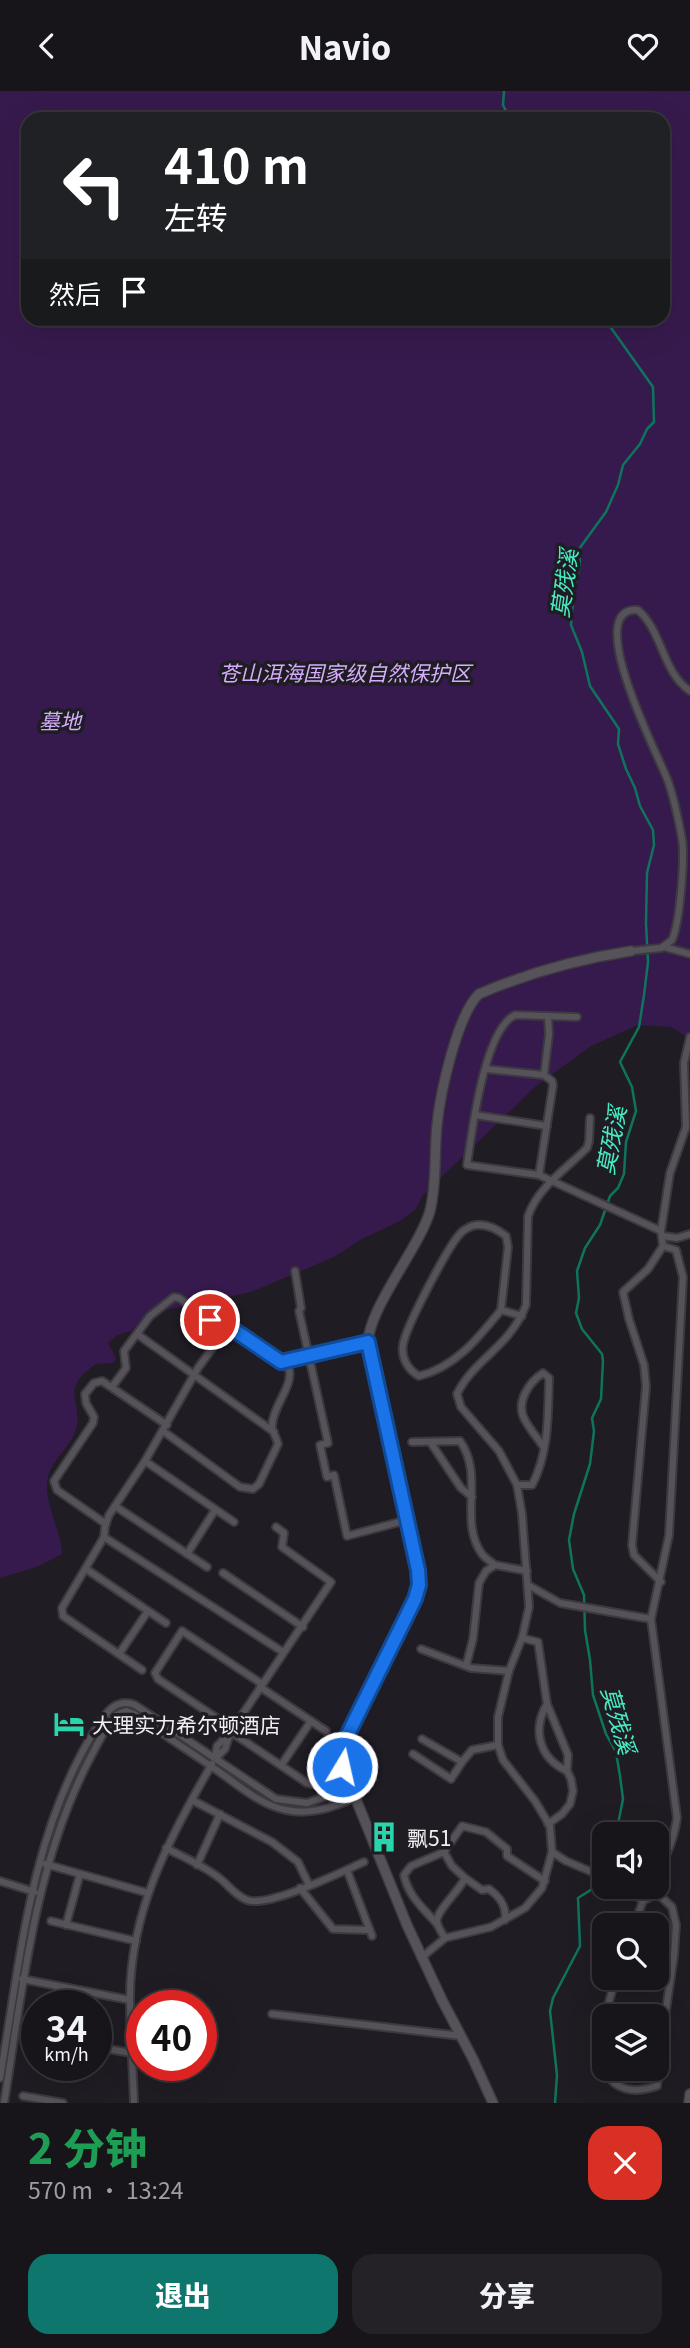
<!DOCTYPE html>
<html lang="zh">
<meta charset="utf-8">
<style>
body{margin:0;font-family:Georgia,"Noto Sans SC",serif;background:#242227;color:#f1f3f6;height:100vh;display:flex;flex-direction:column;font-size:26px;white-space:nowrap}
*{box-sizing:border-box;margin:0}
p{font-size:23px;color:#9e9fa2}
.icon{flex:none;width:38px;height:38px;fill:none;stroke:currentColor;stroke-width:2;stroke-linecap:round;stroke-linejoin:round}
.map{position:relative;height:2012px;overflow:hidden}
.drawer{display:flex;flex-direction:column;background:#17151a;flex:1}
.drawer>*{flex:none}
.banner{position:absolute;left:21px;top:21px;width:649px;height:214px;border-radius:21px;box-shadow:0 7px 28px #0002,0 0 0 2px #363439;background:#202124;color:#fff;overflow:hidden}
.controls{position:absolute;left:592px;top:1731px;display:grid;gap:14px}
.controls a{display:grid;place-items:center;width:77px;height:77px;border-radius:14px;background:#17151a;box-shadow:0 7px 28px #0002,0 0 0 2px #363439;font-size:35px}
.speed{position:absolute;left:21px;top:1899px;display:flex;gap:14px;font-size:35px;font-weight:700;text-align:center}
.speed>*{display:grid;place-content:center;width:91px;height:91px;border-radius:50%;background:#17151a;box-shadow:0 7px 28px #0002,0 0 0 2px #363439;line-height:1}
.speed small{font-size:18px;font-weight:400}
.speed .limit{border:10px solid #d22;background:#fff;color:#111}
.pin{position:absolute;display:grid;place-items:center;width:60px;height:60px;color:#fff;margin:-30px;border:4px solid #fff;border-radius:50%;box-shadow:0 2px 7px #0007}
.me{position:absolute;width:77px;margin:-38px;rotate:9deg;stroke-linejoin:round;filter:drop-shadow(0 0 5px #0008)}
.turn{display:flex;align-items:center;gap:24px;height:147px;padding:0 28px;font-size:32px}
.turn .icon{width:91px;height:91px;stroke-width:2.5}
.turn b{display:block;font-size:49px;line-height:60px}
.then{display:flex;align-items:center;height:66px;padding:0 28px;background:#0003;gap:14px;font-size:26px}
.round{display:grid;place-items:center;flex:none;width:74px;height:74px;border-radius:21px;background:#242227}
.head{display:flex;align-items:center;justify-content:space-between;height:119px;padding:0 28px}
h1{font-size:42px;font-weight:800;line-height:52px;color:#1e9e55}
.cta{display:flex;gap:14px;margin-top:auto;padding:14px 28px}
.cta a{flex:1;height:80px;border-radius:21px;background:#0f766e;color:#fff;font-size:28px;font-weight:800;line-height:80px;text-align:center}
.cta a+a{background:#242227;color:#f1f3f6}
header{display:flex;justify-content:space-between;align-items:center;height:91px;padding:0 28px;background:#17151a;font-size:32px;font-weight:800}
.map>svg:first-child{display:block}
.green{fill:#361a4d;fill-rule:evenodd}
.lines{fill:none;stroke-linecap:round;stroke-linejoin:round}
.stream{stroke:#0f745d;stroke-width:2.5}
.street-casing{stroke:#3c3a3f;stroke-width:10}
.secondary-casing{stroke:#3c3a3f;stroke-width:12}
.street{stroke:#565259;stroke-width:6}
.secondary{stroke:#565259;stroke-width:9}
.route-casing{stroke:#114b97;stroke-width:18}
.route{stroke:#1a73e8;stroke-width:12}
.labels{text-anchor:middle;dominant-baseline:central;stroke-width:7;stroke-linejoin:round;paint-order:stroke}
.park-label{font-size:21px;font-style:italic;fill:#d4adfc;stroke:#1f1c23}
.poi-label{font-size:21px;fill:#f0eef2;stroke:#1f1c23;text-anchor:start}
.water-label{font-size:23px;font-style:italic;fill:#48ecc2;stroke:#1f1c23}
</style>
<header><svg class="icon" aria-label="back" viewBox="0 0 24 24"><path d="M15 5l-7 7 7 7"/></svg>Navio<svg class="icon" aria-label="heart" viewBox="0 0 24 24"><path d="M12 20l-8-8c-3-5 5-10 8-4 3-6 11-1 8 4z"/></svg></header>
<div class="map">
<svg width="690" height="2012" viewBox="0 0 690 2012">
<rect width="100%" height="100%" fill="#1f1c23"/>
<path class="green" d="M 0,0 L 690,0 L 690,948 L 671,936 L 638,934 L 591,955 L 536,995 L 422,1105 L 416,1118 L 400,1130 L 360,1149 L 334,1166 L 251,1201 L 147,1223 L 131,1240 L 117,1244 L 108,1252 L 116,1268 L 113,1272 L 96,1273 C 56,1300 86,1312 75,1341 C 68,1360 48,1371 47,1393 C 46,1416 61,1439 62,1463 L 39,1475 L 0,1487 ZM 28,28 L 663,28 L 663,228 L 28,228 Z"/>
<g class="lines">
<g class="stream">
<polyline points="504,0 503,14 510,28"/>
<polyline points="610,228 609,234 653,296 654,331 647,338 640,353 623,374 618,394 606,421 579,458 580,475 574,497 571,534 582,561 590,595 619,638 618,653 626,678 635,697 640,715 653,739 654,754 647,782 646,833 648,871 644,904 639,936 620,971 632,996 636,1020 626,1051 624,1083 618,1097 610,1105 600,1134 585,1157 577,1180 579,1207 576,1222 582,1238 602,1263 603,1270 601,1308 592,1327 594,1340 590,1373 574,1423 569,1449 573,1478 584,1504 585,1539 590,1569 593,1604 606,1643 616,1661 620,1685 623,1708 616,1743"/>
<polyline points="555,2012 557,1984 550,1920 553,1907 580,1855 578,1807 600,1793 604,1785"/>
</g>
<g class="street-casing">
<g id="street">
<polyline points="664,856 690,863"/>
<path d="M 631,860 L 661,857 L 672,849 C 680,831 685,768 682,748 C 678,727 674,704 666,685 C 658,665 581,514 638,519 C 663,541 662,581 690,600"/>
<path d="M 577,926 L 515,924 C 484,939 472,1040 467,1074 L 539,1084 L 661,1140 L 663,1155"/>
<polyline points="486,978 544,984 549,943 548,925"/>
<polyline points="475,1024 547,1035"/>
<polyline points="539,1084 553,994 552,990 544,984"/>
<polyline points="661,1140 670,1082 686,1036 684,972 690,946"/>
<polyline points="663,1145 677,1147 690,1143"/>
<polyline points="295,1180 301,1217 299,1220 328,1352 320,1354 327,1386 334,1384 347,1445 407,1429"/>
<path d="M 501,1219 C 478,1247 456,1276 419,1285 C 408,1279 401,1267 403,1254 C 405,1237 447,1158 459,1144 C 462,1140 467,1137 472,1135 C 485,1131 497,1138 506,1145 L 508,1156 L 501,1219 L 522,1225"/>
<polyline points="137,1243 274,1341"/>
<polyline points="281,1271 368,1251"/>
<polyline points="112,1296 126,1277 124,1260 150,1225 174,1206 179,1207 225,1240"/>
<path d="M 412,1351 L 460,1350 C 485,1385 458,1430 482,1463 C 485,1467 491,1471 495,1474"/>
<polyline points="431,1352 461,1397 472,1406"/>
<polyline points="145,1370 234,1431"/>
<path d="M 517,1394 L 532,1394 C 549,1362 548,1323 549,1287 L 543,1282 C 529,1291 515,1312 525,1329 C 530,1339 538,1347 544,1357"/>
<polyline points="115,1415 207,1476"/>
<polyline points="106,1433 57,1399 54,1390 93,1332 94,1326 86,1312 85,1303 94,1292 102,1290 167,1334"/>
<polyline points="104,1446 283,1561"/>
<polyline points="187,1463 215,1419"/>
<polyline points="86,1478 166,1532"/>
<polyline points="223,1482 303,1536"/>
<polyline points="528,1494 560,1512 651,1528"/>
<polyline points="522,1547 538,1551 547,1613 568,1664 567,1680 571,1688 573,1700 570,1713 562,1723 548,1733"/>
<polyline points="421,1558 471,1577 509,1580"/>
<polyline points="119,1563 148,1520"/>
<polyline points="466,1575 473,1548 479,1492 486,1480 495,1474 527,1480"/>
<path d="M 142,1579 L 63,1525 L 62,1517 L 104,1446 L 105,1435 L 109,1424 L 145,1370 L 198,1277 L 224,1241 L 229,1238 L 234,1239 L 289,1278 C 294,1295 271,1317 272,1337 C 273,1342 277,1347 278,1353 L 259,1393 L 253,1398 L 240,1396 L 163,1340"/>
<polyline points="260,1596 326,1640"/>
<path d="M 547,1613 C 532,1639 539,1667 567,1680"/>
<polyline points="233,1638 158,1588 155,1582 182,1540 262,1593"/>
<polyline points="231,1641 307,1692 311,1693 330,1687"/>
<polyline points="230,1642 217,1655 215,1668 225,1658 230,1642 331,1491 282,1456 284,1442 276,1436"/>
<polyline points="422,1648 462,1671 472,1659 498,1654"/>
<polyline points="413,1663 451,1688 462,1671"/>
<polyline points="282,1673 311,1630"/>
<polyline points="192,1709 272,1751 298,1771 309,1794"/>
<path d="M 166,1757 C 183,1766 202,1774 218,1786 C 228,1793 234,1804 247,1809 C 268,1817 341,1781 364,1771"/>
<polyline points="552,1761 566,1770 604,1786"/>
<polyline points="45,1773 148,1802"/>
<polyline points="197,1774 220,1723"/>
<polyline points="347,1779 372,1845"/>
<path d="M 656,1781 C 668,1764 674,1748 677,1727 L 651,1528 L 669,1444 L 683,1186 L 676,1159 L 663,1155 L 648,1178 L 623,1201 L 629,1228 L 644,1274 L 646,1295 L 632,1454 L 634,1464 L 661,1491"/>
<path d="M 465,1787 L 482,1799 L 489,1798 C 500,1806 507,1815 505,1829"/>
<polyline points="0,1790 35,1801"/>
<polyline points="625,1796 643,1810"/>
<polyline points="300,1797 333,1838 370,1839"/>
<polyline points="51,1830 136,1850"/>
<path d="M 437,1833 C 424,1818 408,1805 404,1784 L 411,1775 L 444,1761"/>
<polyline points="66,1834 80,1783"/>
<path d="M 445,1847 C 442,1842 438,1837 437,1831 C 435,1821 460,1799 465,1787 L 452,1775 L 444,1761 L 462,1735 L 486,1741 L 507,1758 L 507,1765 L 545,1790"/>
<path d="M 421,1867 L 445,1847 L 491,1836 L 525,1817 L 542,1797 L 552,1761 L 550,1735 L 535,1710 L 503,1669 L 498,1654 L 498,1626 L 509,1580 L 522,1547 L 529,1516 L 522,1423 L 517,1394 L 499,1360 L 461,1316 L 457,1303 C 473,1269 510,1256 526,1214 L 528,1125 C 538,1096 566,1078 587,1057 L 589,1050 L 590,1027"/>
<polyline points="22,1888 130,1909"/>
<polyline points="54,1914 58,1895"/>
<polyline points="272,1923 461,1945"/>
<polyline points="605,1925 616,1886"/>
<path d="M 604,1932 C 594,1970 606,2012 657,1995 L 662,1945 L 674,1865 L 676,1834 L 672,1816 L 657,1802 L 643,1810 L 634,1834"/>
<polyline points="26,1944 37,1946"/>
<polyline points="96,1956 132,1962"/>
<path d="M 0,1987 C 20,1871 30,1747 92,1644 C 102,1628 113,1605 135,1614 L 276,1708 L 307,1712 L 350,1697"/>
<polyline points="23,2005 63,2012"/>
<path d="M 4,2012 C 23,1896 34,1777 88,1671 C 96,1656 104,1639 114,1625 L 126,1620 L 134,1623 C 161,1642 189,1660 215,1678 C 237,1693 260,1714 286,1719 C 310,1724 332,1717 354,1707"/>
<path d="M 134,2012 C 133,1978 130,1944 130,1910 C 129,1822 169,1747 212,1673"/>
</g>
</g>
<g class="secondary-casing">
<g id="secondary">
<path d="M 493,2012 L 473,1968 L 442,1909 L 407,1834 L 340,1669 L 342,1655 L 353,1630 L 412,1513 L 419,1494 L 418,1479 L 368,1256 C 365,1221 419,1158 430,1120 C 437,1093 434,1062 437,1034 C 440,1003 457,924 479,903 C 528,882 578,868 631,860"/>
<polyline points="689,2012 690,2003"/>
</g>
</g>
<use href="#street" class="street"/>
<use href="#secondary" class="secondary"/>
</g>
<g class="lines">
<g class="route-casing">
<polyline id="route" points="210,1229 225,1240 234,1239 281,1271 368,1251 418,1479 419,1494 415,1508 342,1655 340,1669 342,1676"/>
</g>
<use href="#route" class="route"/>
</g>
<defs>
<g id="hotel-bare" transform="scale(2.415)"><path d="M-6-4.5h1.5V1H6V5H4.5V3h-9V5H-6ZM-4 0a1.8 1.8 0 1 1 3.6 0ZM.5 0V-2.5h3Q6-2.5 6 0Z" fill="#2ad5ac" stroke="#1f1c23" stroke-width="2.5" paint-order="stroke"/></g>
<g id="building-bare" transform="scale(2.415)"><path d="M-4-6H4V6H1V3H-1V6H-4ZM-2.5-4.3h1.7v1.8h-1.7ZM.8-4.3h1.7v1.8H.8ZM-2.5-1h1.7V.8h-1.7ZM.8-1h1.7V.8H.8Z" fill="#2ad5ac" stroke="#1f1c23" stroke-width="2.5" paint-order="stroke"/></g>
</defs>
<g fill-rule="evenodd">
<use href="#hotel-bare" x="69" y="1633"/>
<use href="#building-bare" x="384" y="1746"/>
</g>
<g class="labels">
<g class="park-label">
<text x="345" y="581">苍山洱海国家级自然保护区</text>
<text x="60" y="629">墓地</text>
</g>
<g class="poi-label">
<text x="92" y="1633">大理实力希尔顿酒店</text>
<text x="407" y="1746">飘51</text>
</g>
<g class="water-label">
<text transform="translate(563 492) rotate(-82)">莫残溪</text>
<text transform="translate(610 1049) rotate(-79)">莫残溪</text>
<text transform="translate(620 1629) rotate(74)">莫残溪</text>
</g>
</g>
</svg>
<div class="controls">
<a><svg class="icon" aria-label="sound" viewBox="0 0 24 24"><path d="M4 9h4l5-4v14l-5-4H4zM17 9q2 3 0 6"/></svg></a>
<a><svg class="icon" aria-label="search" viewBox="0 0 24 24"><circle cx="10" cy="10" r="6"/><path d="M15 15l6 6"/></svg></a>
<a><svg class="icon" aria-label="layers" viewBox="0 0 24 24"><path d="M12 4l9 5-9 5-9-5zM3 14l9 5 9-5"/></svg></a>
</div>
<div class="speed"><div>34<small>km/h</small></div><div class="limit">40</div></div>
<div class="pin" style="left:210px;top:1229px;background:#d93025"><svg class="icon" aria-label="arrive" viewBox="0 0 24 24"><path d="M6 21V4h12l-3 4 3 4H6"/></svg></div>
<svg class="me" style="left:342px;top:1676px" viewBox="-20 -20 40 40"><circle r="17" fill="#1a73e8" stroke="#fff" stroke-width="3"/><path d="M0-11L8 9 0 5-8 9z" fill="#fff"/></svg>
<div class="banner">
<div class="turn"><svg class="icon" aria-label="left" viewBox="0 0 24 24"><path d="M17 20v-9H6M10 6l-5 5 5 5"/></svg><div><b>410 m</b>左转</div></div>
<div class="then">然后<svg class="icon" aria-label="arrive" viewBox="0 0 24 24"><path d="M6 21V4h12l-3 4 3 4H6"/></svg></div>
</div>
</div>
<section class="drawer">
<div class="head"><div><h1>2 分钟</h1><p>570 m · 13:24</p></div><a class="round" style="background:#d93025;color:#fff"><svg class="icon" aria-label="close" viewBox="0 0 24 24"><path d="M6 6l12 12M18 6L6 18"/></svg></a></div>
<div class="cta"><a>退出</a><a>分享</a></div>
</section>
